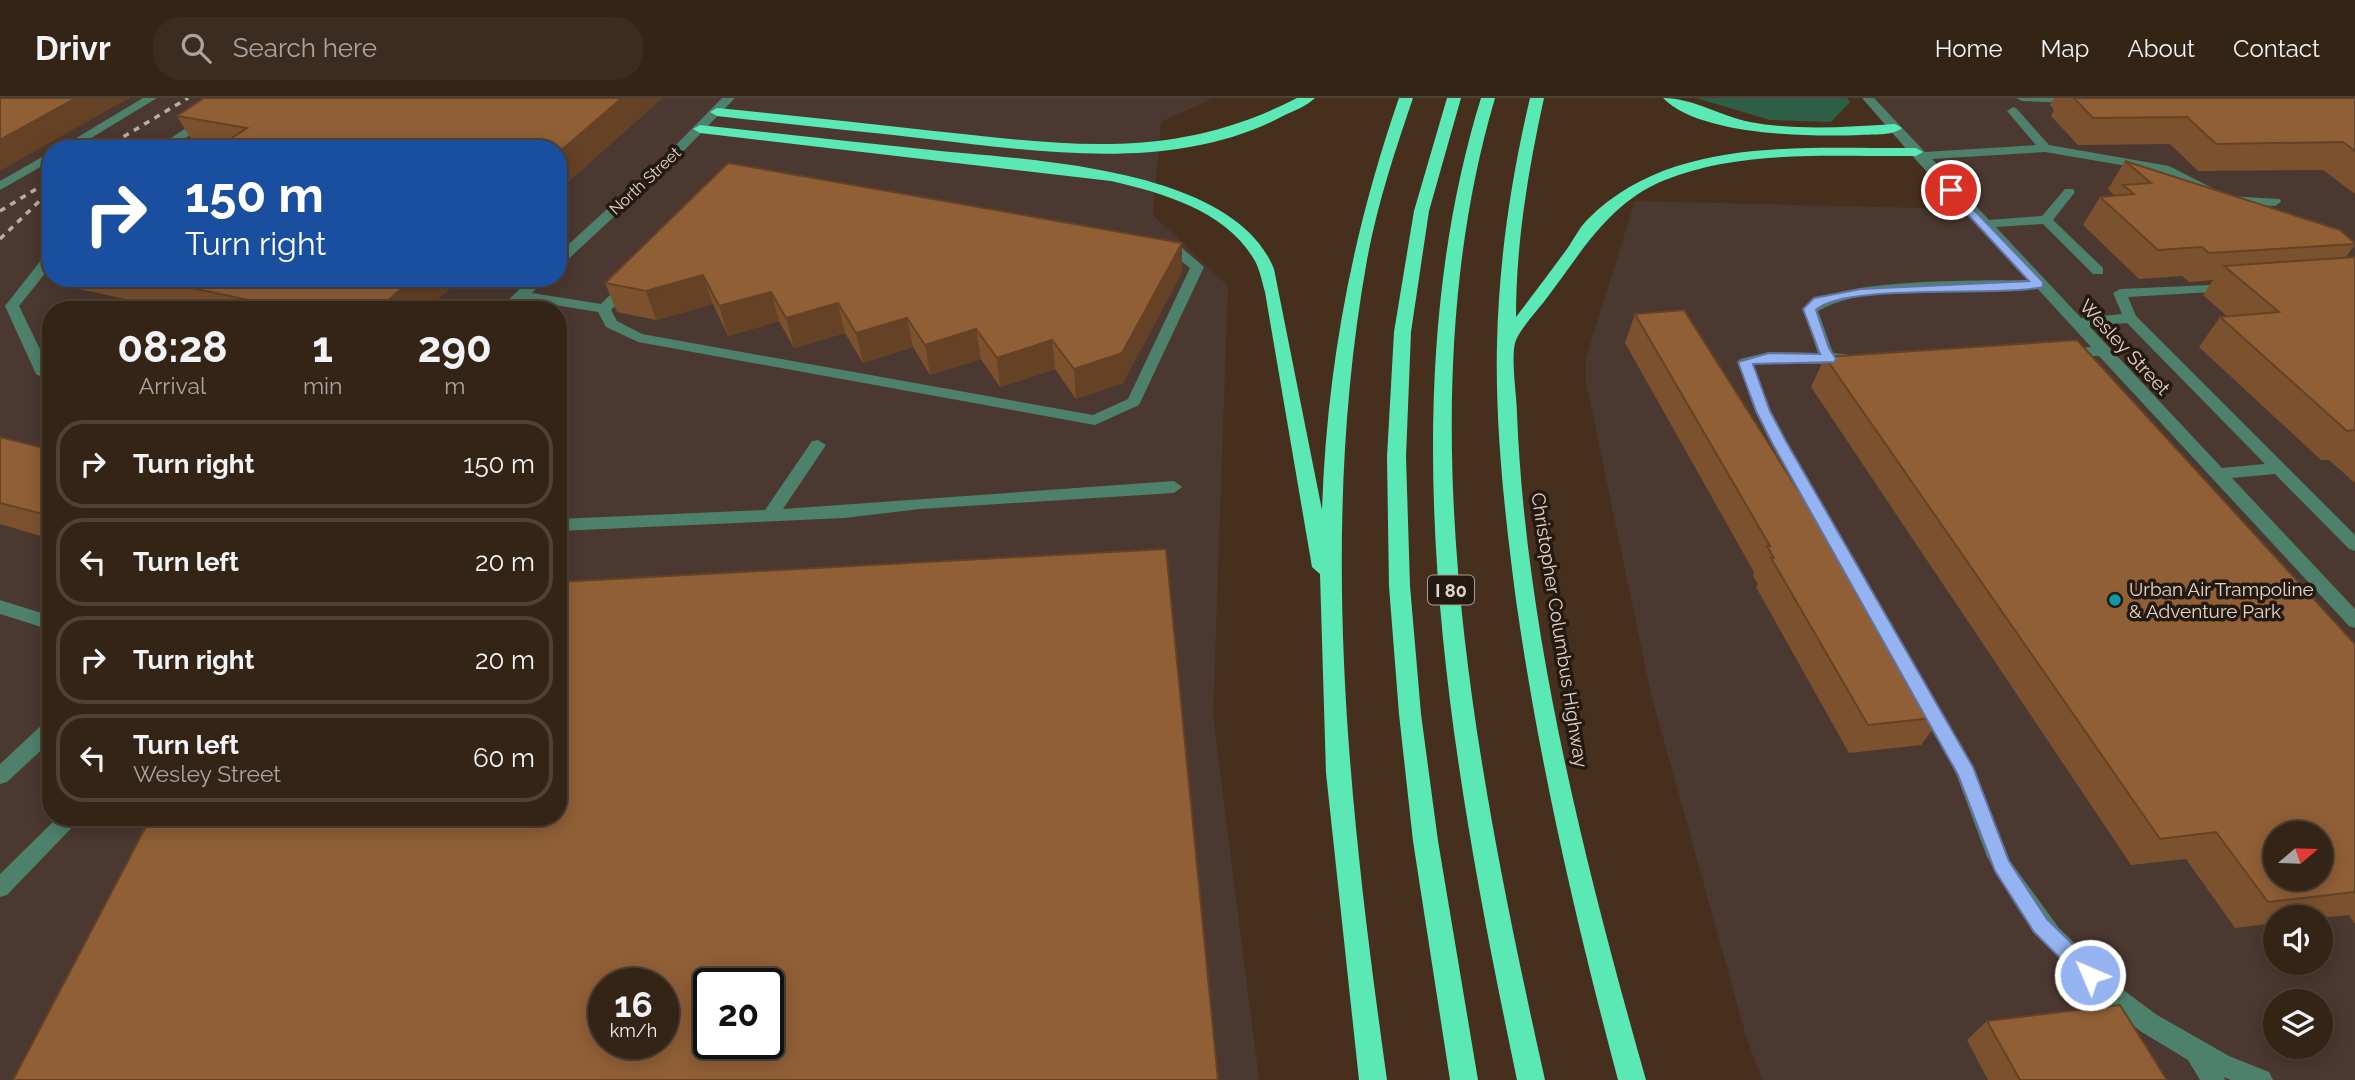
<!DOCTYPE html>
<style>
body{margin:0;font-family:Raleway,sans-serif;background:#3c2c1f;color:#f1f3f6;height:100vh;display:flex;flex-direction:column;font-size:26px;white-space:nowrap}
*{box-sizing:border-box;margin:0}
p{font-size:23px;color:#a9a4a1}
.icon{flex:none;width:38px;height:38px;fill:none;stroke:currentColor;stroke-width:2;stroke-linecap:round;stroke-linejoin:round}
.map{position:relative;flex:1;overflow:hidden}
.panel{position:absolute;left:42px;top:203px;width:525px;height:525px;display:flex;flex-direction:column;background:#342416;border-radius:28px;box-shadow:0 4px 18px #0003,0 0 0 2px #4e4135}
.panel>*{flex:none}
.banner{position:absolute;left:42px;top:42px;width:525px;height:147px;border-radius:28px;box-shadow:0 4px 18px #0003,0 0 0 2px #4e4135;background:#1a4fa0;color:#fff;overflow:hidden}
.needle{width:46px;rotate:71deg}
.controls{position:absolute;left:2263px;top:723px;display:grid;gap:14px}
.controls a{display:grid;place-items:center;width:70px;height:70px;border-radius:50%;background:#342416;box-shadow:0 4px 18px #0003,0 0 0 2px #4e4135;font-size:35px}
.speed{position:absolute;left:588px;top:870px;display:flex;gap:14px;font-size:35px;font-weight:700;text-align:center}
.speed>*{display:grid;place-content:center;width:91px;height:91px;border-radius:50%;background:#342416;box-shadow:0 4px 18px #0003,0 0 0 2px #4e4135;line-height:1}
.speed small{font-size:18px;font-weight:400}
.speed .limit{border:4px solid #111;border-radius:10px;background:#fff;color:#111}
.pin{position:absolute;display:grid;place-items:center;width:60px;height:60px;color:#fff;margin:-30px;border:4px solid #fff;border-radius:50%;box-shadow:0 2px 7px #0007}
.me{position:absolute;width:77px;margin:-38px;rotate:315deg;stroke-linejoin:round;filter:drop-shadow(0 0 5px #0008)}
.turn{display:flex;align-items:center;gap:24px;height:147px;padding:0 28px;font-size:32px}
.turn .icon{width:91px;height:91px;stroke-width:2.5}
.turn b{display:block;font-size:49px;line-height:60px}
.eta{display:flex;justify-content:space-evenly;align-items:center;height:119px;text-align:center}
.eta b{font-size:42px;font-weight:700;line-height:49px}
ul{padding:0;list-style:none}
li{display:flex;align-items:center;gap:21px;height:88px;margin:0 14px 10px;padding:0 14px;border:4px solid #4e4135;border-radius:28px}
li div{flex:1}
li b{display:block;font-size:26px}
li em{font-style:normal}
header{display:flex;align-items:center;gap:42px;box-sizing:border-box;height:98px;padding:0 35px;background:#342416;border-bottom:2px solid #4e4135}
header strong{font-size:33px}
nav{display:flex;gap:38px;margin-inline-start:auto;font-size:24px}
.search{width:490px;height:63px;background:#3c2c1f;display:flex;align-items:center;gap:18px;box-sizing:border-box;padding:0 24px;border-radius:28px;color:#a9a4a1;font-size:26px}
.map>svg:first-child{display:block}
.industrial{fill:#4b3830;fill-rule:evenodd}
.green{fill:#2f5e46}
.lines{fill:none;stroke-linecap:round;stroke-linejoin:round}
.minor{fill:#4e816b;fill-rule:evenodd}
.highway{fill:#5ae9b4;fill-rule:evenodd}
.rail{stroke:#bdada0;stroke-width:3.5;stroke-dasharray:6 6;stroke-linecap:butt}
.wall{fill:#7c522e}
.shaded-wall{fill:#654226}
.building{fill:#905f36;stroke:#654226;stroke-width:2;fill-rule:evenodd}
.route{fill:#95b2f1;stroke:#61749d;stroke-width:2}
.culture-dot{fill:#0f9aa8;stroke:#251a12;stroke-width:2.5}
.labels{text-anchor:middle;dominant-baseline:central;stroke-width:7;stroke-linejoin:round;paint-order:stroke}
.far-street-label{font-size:16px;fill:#e3d4c9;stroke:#251a12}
.shield{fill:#251a12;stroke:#aa9c92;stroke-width:2}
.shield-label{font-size:18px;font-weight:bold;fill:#e3d4c9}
.street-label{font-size:19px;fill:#e3d4c9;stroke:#251a12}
.poi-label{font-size:19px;fill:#e3d4c9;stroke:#251a12;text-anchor:start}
</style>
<header>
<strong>Drivr</strong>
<div class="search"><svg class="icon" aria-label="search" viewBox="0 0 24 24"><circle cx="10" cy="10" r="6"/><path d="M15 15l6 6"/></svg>Search here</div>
<nav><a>Home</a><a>Map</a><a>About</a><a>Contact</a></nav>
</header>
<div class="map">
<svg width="2355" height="982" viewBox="0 0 2355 982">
<rect width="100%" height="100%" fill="#46301d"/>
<g class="industrial">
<path d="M 0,0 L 1213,0 L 1161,24 L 1153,117 L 1228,188 L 1213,617 L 1259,982 L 0,982 ZM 51,51 L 558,51 L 558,180 L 51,180 ZM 51,212 L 558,212 L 558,719 L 51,719 ZM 604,886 L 663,886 L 663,945 L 604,945 ZM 709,886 L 768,886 L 768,945 L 709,945 Z"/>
<path d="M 1871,0 L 2355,0 L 2355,982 L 1762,982 L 1746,938 L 1651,596 L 1586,284 L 1586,260 L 1635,103 L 1962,111 ZM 2275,735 L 2320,735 L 2320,780 L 2275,780 ZM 2275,819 L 2320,819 L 2320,864 L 2275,864 ZM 2275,903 L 2320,903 L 2320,948 L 2275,948 Z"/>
</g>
<polygon class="green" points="1696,0 1847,0 1850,4 1831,24 1770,22"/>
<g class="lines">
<g class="minor">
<polygon points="143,0 157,0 73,51 58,51"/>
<polygon points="232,0 246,0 169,51 154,51"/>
<polygon points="722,0 735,0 674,63 563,166 558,167 558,156 666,57"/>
<path d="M 1862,0 L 1874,0 L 1925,54 L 2036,47 L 2007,13 L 2013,9 L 2017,11 L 2049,47 L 2169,68 L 2228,98 L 2280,101 L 2281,104 L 2275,108 L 2226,106 L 2162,74 L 2045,54 L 1932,61 L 1989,122 L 2042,118 L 2065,91 L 2073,91 L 2075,94 L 2053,122 L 2103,170 L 2103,176 L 2093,176 L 2043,126 L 1996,129 L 2081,220 L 2122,216 L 2113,195 L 2120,191 L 2234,186 L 2234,192 L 2229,193 L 2128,199 L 2136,218 L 2355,437 L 2355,453 L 2349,451 L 2275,376 L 2232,380 L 2355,511 L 2355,530 L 2349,528 L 2099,258 L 2058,258 L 2058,252 L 2091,249 L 2037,190 C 1977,192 1869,184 1818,213 L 1833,255 L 1851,257 L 1851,263 C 1820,271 1786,260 1753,267 L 1771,313 L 1787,345 L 1898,538 L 1895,543 L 1883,543 L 1771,345 L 1755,313 L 1738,264 L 1740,261 L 1769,254 L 1818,255 L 1803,211 C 1833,179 1983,183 2030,182 L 1915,61 ZM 2127,225 L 2265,366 L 2222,370 L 2089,228 Z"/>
<polygon points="2016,0 2078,0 2080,2 2074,5 2022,3"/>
<polygon points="51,54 51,63 0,92 0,83"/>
<polygon points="1161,143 1181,149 1204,169 1139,307 1095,327 638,244 606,229 598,214 524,202 513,212 498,212 531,180 546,180 532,195 601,206 622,185 627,184 634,188 611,212 617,223 642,236 1093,317 1128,301 1190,170 1171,155 1156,150 1156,144"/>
<polygon points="51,155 51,168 19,208 51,274 51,284 36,276 5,208 46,156"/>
<polygon points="818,342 826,347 783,411 1174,383 1182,389 1174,395 920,411 844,420 558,433 558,421 765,412 812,343"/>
<polygon points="0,502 51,518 51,532 0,516"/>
<polygon points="1925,598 1932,601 1976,675 2010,763 2059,830 2122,891 2157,917 2229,958 2269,974 2273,982 2231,982 2224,979 2225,982 2200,982 2188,962 2140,933 2073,876 2018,811 1987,759 1954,670 1916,606 1918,601"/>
<polygon points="51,623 51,643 7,684 0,686 0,666 44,625"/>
<polygon points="58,719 82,719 7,797 0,799 0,776"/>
</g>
<g class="highway">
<path d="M 1297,0 L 1315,0 C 1307,8 1293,13 1283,18 C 1175,75 1044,54 928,41 C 858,33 787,26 717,18 L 710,14 L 717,10 C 789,17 862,25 934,33 C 1067,47 1173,64 1297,0 Z"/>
<path d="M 1399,0 L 1413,0 C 1395,53 1377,107 1367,162 C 1318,435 1349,710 1387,982 L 1359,982 L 1326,675 L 1320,476 L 1312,469 L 1265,194 C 1262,184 1260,172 1255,163 C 1227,113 1163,95 1111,83 L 700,35 L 693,31 L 700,27 C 774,35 848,43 922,51 C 1018,62 1232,66 1274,171 L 1322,412 C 1327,268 1352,136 1399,0 Z"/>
<polygon points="1447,0 1461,0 1429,113 1411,234 1406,359 1410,488 1421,616 1438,743 1478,982 1450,982 1413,743 1399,616 1389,488 1387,359 1394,234 1414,113"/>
<path d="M 1481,0 L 1495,0 C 1403,312 1476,671 1545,982 L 1517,982 C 1452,670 1385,311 1481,0 Z"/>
<path d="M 1530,0 L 1544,0 C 1528,73 1516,145 1516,219 C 1533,197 1550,174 1567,151 C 1574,141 1579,130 1588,121 C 1672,37 1807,51 1916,50 L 1923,54 L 1916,58 C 1834,59 1742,51 1665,82 C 1610,104 1583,152 1549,197 C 1539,211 1523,227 1516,242 C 1510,257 1517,299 1517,316 C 1526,537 1586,770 1646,982 L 1618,982 C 1576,824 1539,664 1516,502 C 1505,418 1495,329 1497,245 C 1499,162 1511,81 1530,0 Z"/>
<path d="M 1663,0 C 1693,0 1720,18 1750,24 C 1798,33 1847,29 1895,26 L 1902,30 C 1893,38 1873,36 1861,37 C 1811,39 1700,38 1663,0 Z"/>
</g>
<g class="rail">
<polyline points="103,51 188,0"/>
<polyline points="0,113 51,82"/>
<polyline points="0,141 51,92"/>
</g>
</g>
<g class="wall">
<polygon points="204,0 662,0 558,93 217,50 194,46 177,18"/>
<polygon points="2054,0 2355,0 2355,96 2323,72 2198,73 2170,46 2078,47 2051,18 2054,12 2050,7"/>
<polygon points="2125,63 2355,145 2355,147 2345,160 2355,159 2355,385 2329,362 2321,362 2199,249 2220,219 2228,219 2203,197 2213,182 2189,184 2182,178 2139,181 2083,127 2100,99 2115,98 2108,91"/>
<polygon points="728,65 1182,174 1123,285 1076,301 1055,271 1000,289 981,261 930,277 913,249 863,265 845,235 794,250 779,223 728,238 713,206 656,222 617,214 605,185"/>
<polygon points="63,180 461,180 426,212 176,212 70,189"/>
<polygon points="1635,216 1942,619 1921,647 1849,655 1756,489 1758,486 1753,478 1754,474 1625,245"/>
<polygon points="1825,259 2355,546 2355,826 2349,817 2320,820 2275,819 2275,825 2235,830 2186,761 2131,767 1811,289"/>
<polygon points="0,339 51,352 51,441 0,426"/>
<polygon points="1987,923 2167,982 1988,982 1967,942"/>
</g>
<g class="shaded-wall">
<polygon points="76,0 129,0 0,73 0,42"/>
<polygon points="622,0 662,0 558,93 558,55"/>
<polygon points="1182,145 1182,174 1123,285 1076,301 1074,271"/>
<polygon points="703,177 713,206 656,222 646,193"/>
<polygon points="414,180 461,180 426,212 377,212"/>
<polygon points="771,194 779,223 728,238 719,208"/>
<polygon points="838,205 845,235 794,250 786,220"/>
<polygon points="907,220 913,249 863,265 856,235"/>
<polygon points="976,231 981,261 930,277 925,247"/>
<polygon points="1052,242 1055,271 1000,289 997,260"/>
</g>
<g class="building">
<polygon points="0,0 76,0 0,42"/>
<polygon points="204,0 622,0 558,55 558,51 215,51 247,30 177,18"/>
<polygon points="2074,0 2355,0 2355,53 2343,44 2216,46 2187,19 2093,20"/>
<polygon points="2125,63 2340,132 2355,145 2355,146 2209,155 2202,149 2158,152 2100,99 2134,96 2123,87 2151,85"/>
<polygon points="728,65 1182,145 1122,255 1074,271 1052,242 997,260 976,231 925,247 907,220 856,235 838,205 786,220 771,194 719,208 703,177 646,193 605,185"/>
<polygon points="2355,159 2355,332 2347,333 2220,219 2279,214 2224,168"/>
<polygon points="144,180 414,180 377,212 297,212"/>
<polygon points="1684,212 1942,619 1868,627 1771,460 1774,460 1767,448 1770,448 1635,216"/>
<path d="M 2077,242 L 2355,546 L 2355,794 L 2268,804 L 2216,734 L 2160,741 L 1825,259 ZM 2275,735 L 2320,735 L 2320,780 L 2275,780 Z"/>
<polygon points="0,339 51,352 51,418 0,405"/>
<path d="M 1166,451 L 1218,982 L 13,982 L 151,719 L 558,719 L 558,484 ZM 604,886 L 663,886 L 663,945 L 604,945 ZM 709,886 L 768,886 L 768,945 L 709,945 Z"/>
<polygon points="2120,907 2167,982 2020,982 1987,923"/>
</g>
<path class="route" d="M 1951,88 L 2043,184 L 2043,189 C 1998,199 1843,185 1816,212 L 1829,250 L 1836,261 L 1834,264 L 1753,266 L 1770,313 L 1787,345 L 1973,669 L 2009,763 L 2047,821 L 2097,870 L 2100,877 L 2097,883 L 2090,886 L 2083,883 L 2034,834 L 1995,773 L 1958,677 L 1772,345 L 1756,313 L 1738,264 L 1769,255 L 1820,256 L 1803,211 L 1814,200 L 1861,191 L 2029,183 L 1947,94 L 1945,92 Z"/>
<circle class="culture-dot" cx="2115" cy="502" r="7"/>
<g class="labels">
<g class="far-street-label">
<text transform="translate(645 83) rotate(-43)">North Street</text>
</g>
<rect class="shield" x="1428" y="477.5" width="46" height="29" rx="5"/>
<g class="shield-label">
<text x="1451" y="492">I 80</text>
</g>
<g class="street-label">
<text transform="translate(2125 249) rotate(47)">Wesley Street</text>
<text transform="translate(1560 532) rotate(81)">Christopher Columbus Highway</text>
</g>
<g class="poi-label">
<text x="2129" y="491">Urban Air Trampoline<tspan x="2129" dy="22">&amp; Adventure Park</tspan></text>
</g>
</g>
</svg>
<div class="controls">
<a><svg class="needle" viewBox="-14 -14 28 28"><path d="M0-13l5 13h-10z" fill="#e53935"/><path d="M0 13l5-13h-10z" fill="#a9a4a1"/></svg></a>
<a><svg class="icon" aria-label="sound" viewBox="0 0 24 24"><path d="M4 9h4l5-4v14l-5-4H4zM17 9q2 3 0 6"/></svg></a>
<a><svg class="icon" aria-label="layers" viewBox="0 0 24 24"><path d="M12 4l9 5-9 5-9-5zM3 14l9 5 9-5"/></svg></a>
</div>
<div class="speed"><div>16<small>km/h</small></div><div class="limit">20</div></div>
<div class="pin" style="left:1951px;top:92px;background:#d93025"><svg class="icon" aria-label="arrive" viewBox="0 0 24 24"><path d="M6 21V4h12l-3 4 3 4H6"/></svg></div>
<svg class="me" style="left:2090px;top:877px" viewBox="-20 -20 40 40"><circle r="17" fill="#95b2f1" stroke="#fff" stroke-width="3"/><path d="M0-11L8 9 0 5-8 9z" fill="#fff"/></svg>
<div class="banner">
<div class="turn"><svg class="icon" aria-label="right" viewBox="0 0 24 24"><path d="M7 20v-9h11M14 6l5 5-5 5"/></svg><div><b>150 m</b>Turn right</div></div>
</div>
<section class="panel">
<div class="eta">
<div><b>08:28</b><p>Arrival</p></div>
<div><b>1</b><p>min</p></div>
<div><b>290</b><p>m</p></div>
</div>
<ul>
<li><svg class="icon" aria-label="right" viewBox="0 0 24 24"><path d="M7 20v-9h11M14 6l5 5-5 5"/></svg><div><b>Turn right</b></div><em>150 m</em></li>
<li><svg class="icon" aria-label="left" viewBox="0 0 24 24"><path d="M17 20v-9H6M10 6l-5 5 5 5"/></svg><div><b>Turn left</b></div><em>20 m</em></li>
<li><svg class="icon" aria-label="right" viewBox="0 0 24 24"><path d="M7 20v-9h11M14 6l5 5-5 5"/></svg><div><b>Turn right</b></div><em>20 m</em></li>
<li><svg class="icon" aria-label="left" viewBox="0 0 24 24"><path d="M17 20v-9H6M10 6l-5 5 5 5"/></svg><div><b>Turn left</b><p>Wesley Street</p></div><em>60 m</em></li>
</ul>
</section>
</div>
